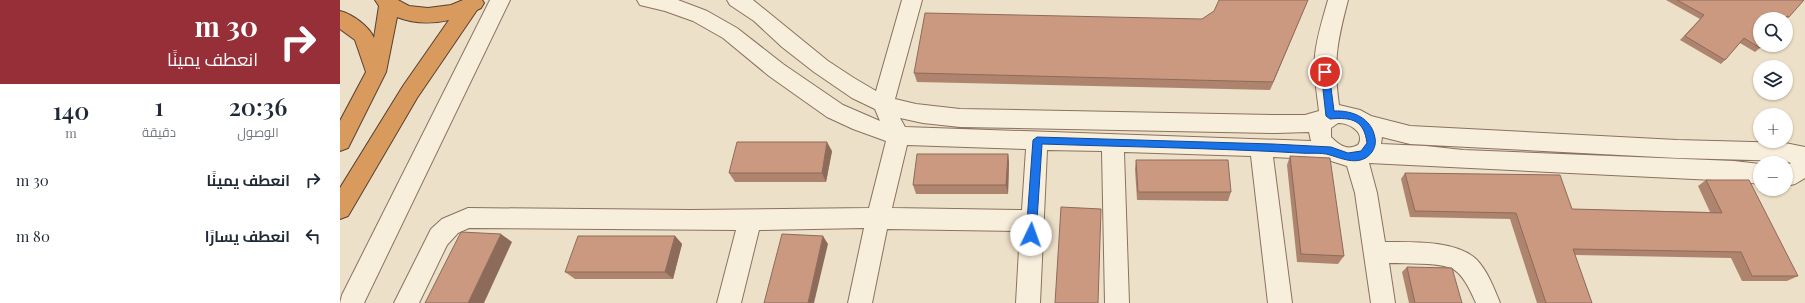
<!DOCTYPE html>
<html lang="ar">
<meta charset="utf-8">
<style>
body{margin:0;font-family:"Playfair Display",Cairo,serif;background:#f6f6f7;color:#1f2937;direction:rtl;height:100vh;display:flex;flex-direction:column;font-size:15px;white-space:nowrap}
*{box-sizing:border-box;margin:0}
p{font-size:13px;color:#747a83}
.icon{flex:none;width:22px;height:22px;fill:none;stroke:currentColor;stroke-width:2;stroke-linecap:round;stroke-linejoin:round}
.map{position:relative;flex:1;overflow:hidden;direction:ltr}
.sheet{display:flex;flex-direction:column;background:#fff;width:340px}
.sheet>*{flex:none}
.guide{background:#962f37;color:#fff;overflow:hidden}
.controls{position:absolute;left:1413px;top:12px;display:grid;gap:8px}
.controls a{display:grid;place-items:center;width:40px;height:40px;border-radius:50%;background:#fff;box-shadow:0 1px 3px #0004;font-size:20px}
.pin{position:absolute;display:grid;place-items:center;width:34px;height:34px;color:#fff;margin:-17px;border:2px solid #fff;border-radius:50%;box-shadow:0 1px 4px #0007}
.me{position:absolute;width:44px;margin:-22px;rotate:3deg;stroke-linejoin:round;filter:drop-shadow(0 0 3px #0008)}
.turn{display:flex;align-items:center;gap:14px;height:84px;padding:0 16px;font-size:18px}
.turn .icon{width:52px;height:52px;stroke-width:2.5}
.turn b{display:block;font-size:28px;line-height:34px}
.eta{display:flex;justify-content:space-evenly;align-items:center;height:68px;text-align:center}
.eta b{font-size:24px;font-weight:600;line-height:28px}
ul{padding:0;list-style:none}
li{display:flex;align-items:center;gap:12px;height:56px;padding:0 16px}
li div{flex:1}
li b{display:block;font-size:15px}
li em{font-style:normal}
main{display:flex;flex:1;min-height:0}
.map>svg:first-child{display:block}
.lines{fill:none;stroke-linecap:round;stroke-linejoin:round}
.minor-casing{stroke:#89725e;stroke-width:2}
.highway-casing{stroke:#574031;stroke-width:2}
.minor{fill:#f8eedc;fill-rule:evenodd}
.highway{fill:#d99a5d;fill-rule:evenodd}
.wall{fill:#ae846e}
.shaded-wall{fill:#8d6b5a}
.building{fill:#ca9980;stroke:#8d6b5a}
.route{fill:#1a73e8;stroke:#114b97}
</style>
<main>
<div class="map">
<svg width="1465" height="303" viewBox="0 0 1465 303">
<rect width="100%" height="100%" fill="#ede0c8"/>
<g class="lines">
<g class="minor-casing">
<g id="minor">
<polygon points="150,0 170,0 24,303 0,303 2,295"/>
<path d="M 297,0 L 338,0 L 367,11 L 397,28 L 443,64 L 503,105 L 540,121 L 535,109 L 512,98 L 474,72 L 442,47 L 414,21 L 390,5 L 387,0 L 413,0 L 488,61 L 514,78 L 536,91 L 562,0 L 582,0 L 555,99 L 576,104 L 620,109 L 936,115 L 965,115 L 979,111 C 977,93 973,74 975,55 C 977,36 983,18 988,0 L 1008,0 C 997,42 993,62 999,105 L 1020,110 L 1031,116 L 1070,126 L 1337,140 L 1445,143 L 1465,147 L 1465,178 L 1455,184 L 1446,186 L 1446,166 L 1451,163 L 1445,161 L 1337,158 L 1070,144 L 1042,137 L 1041,144 L 1086,146 L 1123,150 L 1394,161 L 1420,164 L 1420,184 L 1394,181 L 1029,163 L 1037,193 L 1045,242 C 1072,242 1117,240 1137,260 C 1148,272 1154,288 1160,303 L 1136,303 C 1131,292 1123,273 1111,268 C 1094,262 1067,264 1049,263 L 1055,303 L 1031,303 L 1015,193 L 1007,166 L 988,160 L 933,157 L 952,303 L 928,303 L 911,156 L 784,152 L 789,303 L 765,303 L 762,151 L 707,150 L 700,303 L 676,303 L 680,231 L 547,229 L 532,303 L 508,303 L 524,228 L 419,230 L 401,303 L 377,303 L 396,230 L 129,228 L 118,233 L 107,245 L 79,303 L 54,303 L 91,229 L 102,219 L 128,208 L 350,210 L 529,208 L 546,141 L 513,129 L 487,117 L 429,76 L 383,38 L 353,21 L 325,11 L 300,5 ZM 560,118 L 583,123 L 620,127 L 936,133 L 969,132 L 971,141 L 565,127 ZM 998,123 C 1009,123 1026,132 1018,145 C 1007,151 999,145 991,137 L 991,128 ZM 567,145 L 686,149 L 682,210 L 552,208 Z"/>
</g>
</g>
<g class="highway-casing">
<path id="highway" d="M 35,0 L 58,0 L 69,6 L 88,8 L 111,5 L 123,0 L 142,0 L 144,3 L 141,8 L 137,10 L 77,98 L 8,216 L 0,219 L 0,188 L 63,86 L 109,20 C 91,24 74,24 57,17 L 46,72 L 8,148 L 0,151 L 0,121 L 26,72 L 15,40 L 0,29 L 0,11 C 12,14 29,26 34,38 L 39,6 Z"/>
</g>
<use href="#minor" class="minor"/>
<use href="#highway" class="highway"/>
</g>
<g class="wall">
<polygon points="968,0 930,90 577,82 574,73 862,19 874,11"/>
<polygon points="1326,0 1464,0 1446,20 1446,19 1420,19 1420,48 1415,52 1400,43 1385,60 1381,64 1340,40 1360,19"/>
<polygon points="492,151 486,182 395,182 389,173"/>
<polygon points="668,154 669,163 668,194 576,194 573,185"/>
<polygon points="950,156 1004,256 998,264 957,262 947,165"/>
<polygon points="796,160 891,192 888,201 797,200 795,169"/>
<polygon points="1065,173 1232,209 1370,212 1358,186 1366,180 1458,276 1447,281 1402,281 1391,258 1235,255 1252,303 1197,303 1170,219 1070,217 1061,179"/>
<polygon points="335,236 342,244 333,279 235,279 225,272"/>
<polygon points="1067,267 1122,303 1069,303 1062,272"/>
</g>
<g class="shaded-wall">
<polygon points="968,0 930,90 933,82"/>
<polygon points="487,142 492,151 486,182 482,173"/>
<polygon points="668,154 669,163 668,194 666,185"/>
<polygon points="161,234 172,242 144,303 128,303"/>
<polygon points="335,236 342,244 333,279 325,272"/>
<polygon points="483,236 488,244 474,303 468,303"/>
</g>
<g class="building">
<polygon points="879,0 968,0 933,82 574,73 585,13 862,19 874,11"/>
<polygon points="1337,0 1464,0 1449,17 1447,16 1445,19 1420,19 1420,45 1422,45 1420,48 1404,38 1385,60 1345,36 1364,15"/>
<polygon points="397,142 487,142 482,173 389,173"/>
<polygon points="577,154 668,154 666,185 573,185"/>
<polygon points="950,156 990,158 1004,256 961,254"/>
<polygon points="796,160 888,160 891,192 798,192"/>
<polygon points="1065,173 1220,175 1232,209 1382,213 1366,180 1409,180 1458,276 1412,276 1401,252 1233,249 1252,303 1206,303 1176,213 1075,211"/>
<polygon points="721,207 761,209 758,303 715,303"/>
<polygon points="121,232 161,234 128,303 85,303"/>
<polygon points="442,234 483,236 468,303 424,303"/>
<polygon points="238,236 335,236 325,272 225,272"/>
<polygon points="1067,267 1112,268 1122,303 1075,303"/>
</g>
<path class="route" d="M 985,68 L 989,72 L 994,111 C 1012,110 1032,118 1035,138 C 1036,143 1035,147 1032,152 C 1021,167 1003,159 990,155 C 981,152 969,154 960,153 C 874,148 788,147 702,144 L 696,235 L 694,238 L 691,239 L 688,238 L 686,235 L 693,140 L 697,137 L 933,144 L 991,147 L 1008,153 L 1021,151 L 1027,143 C 1024,120 1012,117 990,119 L 986,116 L 981,72 Z"/>
</svg>
<div class="controls">
<a><svg class="icon" aria-label="search" viewBox="0 0 24 24"><circle cx="10" cy="10" r="6"/><path d="M15 15l6 6"/></svg></a>
<a><svg class="icon" aria-label="layers" viewBox="0 0 24 24"><path d="M12 4l9 5-9 5-9-5zM3 14l9 5 9-5"/></svg></a>
<a>+</a>
<a>−</a>
</div>
<div class="pin" style="left:985px;top:72px;background:#d93025"><svg class="icon" aria-label="arrive" viewBox="0 0 24 24"><path d="M6 21V4h12l-3 4 3 4H6"/></svg></div>
<svg class="me" style="left:691px;top:235px" viewBox="-20 -20 40 40"><circle r="19" fill="#fff"/><path d="M0-13L10 11 0 6-10 11z" fill="#1a73e8"/></svg>
</div>
<section class="sheet">
<div class="guide">
<div class="turn"><svg class="icon" aria-label="right" viewBox="0 0 24 24"><path d="M7 20v-9h11M14 6l5 5-5 5"/></svg><div><b>30 m</b>انعطف يمينًا</div></div>
</div>
<div class="eta">
<div><b>20:36</b><p>الوصول</p></div>
<div><b>1</b><p>دقيقة</p></div>
<div><b>140</b><p>m</p></div>
</div>
<ul>
<li><svg class="icon" aria-label="right" viewBox="0 0 24 24"><path d="M7 20v-9h11M14 6l5 5-5 5"/></svg><div><b>انعطف يمينًا</b></div><em>30 m</em></li>
<li><svg class="icon" aria-label="left" viewBox="0 0 24 24"><path d="M17 20v-9H6M10 6l-5 5 5 5"/></svg><div><b>انعطف يسارًا</b></div><em>80 m</em></li>
</ul>
</section>
</main>
